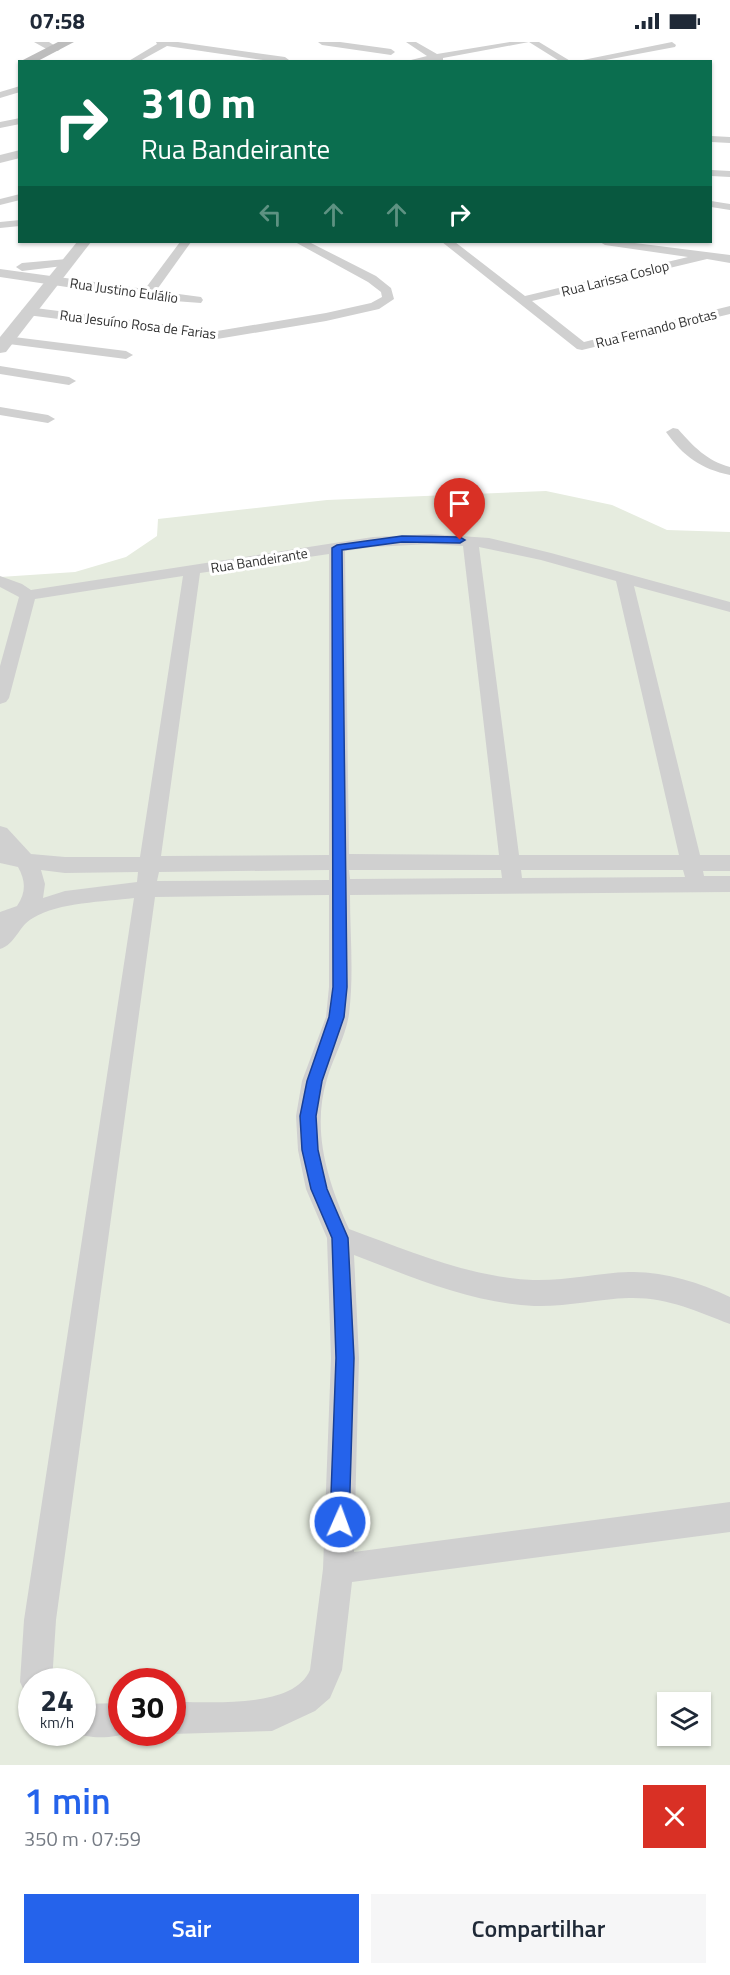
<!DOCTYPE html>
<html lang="pt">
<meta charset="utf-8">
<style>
body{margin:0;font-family:"Titillium Web",sans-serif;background:#f6f6f7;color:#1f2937;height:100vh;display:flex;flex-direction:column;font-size:22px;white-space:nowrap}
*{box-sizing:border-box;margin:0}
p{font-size:20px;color:#747a83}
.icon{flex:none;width:33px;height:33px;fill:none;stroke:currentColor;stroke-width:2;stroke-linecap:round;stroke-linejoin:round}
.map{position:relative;height:1723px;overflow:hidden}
.drawer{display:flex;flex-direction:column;background:#fff;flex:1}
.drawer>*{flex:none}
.banner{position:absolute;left:18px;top:18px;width:694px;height:183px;border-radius:0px;box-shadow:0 2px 4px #0004;background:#0b6e4f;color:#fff;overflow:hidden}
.tools{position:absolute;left:657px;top:1650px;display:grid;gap:12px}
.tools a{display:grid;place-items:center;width:54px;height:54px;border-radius:0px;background:#fff;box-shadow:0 2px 4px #0004;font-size:30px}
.speed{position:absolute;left:18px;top:1626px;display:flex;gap:12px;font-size:30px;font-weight:700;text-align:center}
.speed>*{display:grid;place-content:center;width:78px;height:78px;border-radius:50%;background:#fff;box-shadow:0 2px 4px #0004;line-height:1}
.speed small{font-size:15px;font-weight:400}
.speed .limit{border:9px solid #d22;background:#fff;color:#111}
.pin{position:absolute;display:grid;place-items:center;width:51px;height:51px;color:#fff;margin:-62px -26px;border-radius:50% 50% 50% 0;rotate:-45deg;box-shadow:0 0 6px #0007}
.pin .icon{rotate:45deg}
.me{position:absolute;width:66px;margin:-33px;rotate:2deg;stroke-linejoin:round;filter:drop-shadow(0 0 4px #0008)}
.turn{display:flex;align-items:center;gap:21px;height:126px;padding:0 24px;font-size:27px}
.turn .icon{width:78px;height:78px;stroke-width:2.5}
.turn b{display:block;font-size:42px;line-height:51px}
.lanes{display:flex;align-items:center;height:57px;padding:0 24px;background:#0003;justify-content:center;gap:30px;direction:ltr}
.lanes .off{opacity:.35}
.round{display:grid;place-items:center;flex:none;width:63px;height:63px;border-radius:0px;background:#f6f6f7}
.overview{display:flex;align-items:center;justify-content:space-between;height:102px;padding:0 24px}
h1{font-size:36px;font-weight:600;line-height:45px;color:#2563eb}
.cta{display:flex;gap:12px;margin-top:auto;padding:12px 24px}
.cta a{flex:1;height:69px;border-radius:0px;background:#2563eb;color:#fff;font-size:24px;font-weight:600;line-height:69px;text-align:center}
.cta a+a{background:#f6f6f7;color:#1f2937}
.status{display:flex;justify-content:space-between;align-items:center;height:42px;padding:0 30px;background:#fff;direction:ltr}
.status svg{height:16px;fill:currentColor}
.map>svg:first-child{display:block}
.green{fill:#e6ecdf;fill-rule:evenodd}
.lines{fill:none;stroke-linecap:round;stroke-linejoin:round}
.minor{fill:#d0d0d0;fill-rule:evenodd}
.tertiary{fill:#d0d0d0;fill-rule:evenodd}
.secondary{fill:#bdbdbd;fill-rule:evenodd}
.route{fill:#2563eb;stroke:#184099;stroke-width:1.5}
.labels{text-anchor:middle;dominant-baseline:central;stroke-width:6;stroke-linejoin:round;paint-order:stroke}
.far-street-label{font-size:14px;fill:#333;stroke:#fff}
</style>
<div class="status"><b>07:58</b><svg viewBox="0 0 49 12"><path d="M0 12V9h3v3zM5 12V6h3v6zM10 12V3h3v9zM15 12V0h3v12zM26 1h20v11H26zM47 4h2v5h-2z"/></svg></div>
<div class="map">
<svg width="730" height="1723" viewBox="0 0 730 1723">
<rect width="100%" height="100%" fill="#fff"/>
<path class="green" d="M 546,449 L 612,463 L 667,488 L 730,490 L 730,1723 L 0,1723 L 0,535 L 75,530 L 126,515 L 157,494 L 158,477 L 327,458 ZM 32,1640 L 82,1640 L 82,1690 L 32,1690 ZM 122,1640 L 172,1640 L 172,1690 L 122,1690 ZM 668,1660 L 700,1660 L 700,1694 L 668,1694 Z"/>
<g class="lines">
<g class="minor">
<polygon points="156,0 178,0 285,15 289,18 277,20 167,4 138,20 127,20 157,2"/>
<polygon points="318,0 340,0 391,7 395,10 391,13 322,3"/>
<polygon points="406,0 416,0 437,12 510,0 539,0 572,20 561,20 529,0 443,16 443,20 403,20 427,14"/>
<polygon points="672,0 676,3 675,5 595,20 573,20"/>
<polygon points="20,44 20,50 0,56 0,50"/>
<polygon points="20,76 20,82 0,86 0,80"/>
<polygon points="711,94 730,95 730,101 711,100"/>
<polygon points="711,128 730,129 730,135 711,134"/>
<polygon points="20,152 20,158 0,163 0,157"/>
<polygon points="711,159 730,162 730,168 711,165"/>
<polygon points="20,178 20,184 0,186 0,180"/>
<polygon points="180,200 191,200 156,249 201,255 203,258 201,261 147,257 0,235 0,227 145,247"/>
<polygon points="295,200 309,200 376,234 391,246 394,257 379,267 326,279 217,297 27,273 21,269 27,265 217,289 326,271 371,261 382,255 381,250 368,240"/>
<polygon points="442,200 455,200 525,254 688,215 605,203 600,200 627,200 730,213 730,221 707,217 532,259 584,300 730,264 730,272 582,308 577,307"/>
<polygon points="67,217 71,219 71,223 22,229 16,225 22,221"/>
<polygon points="6,294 126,309 133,313 126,317 1,301 0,297"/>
<polygon points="0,324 69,335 76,339 69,343 0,332"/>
<polygon points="0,365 48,373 55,377 48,381 0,373"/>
<path d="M 673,386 L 678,387 C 693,404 707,419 730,425 L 730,433 C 701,427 683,414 666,390 Z"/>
<path d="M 431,492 L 489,496 L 551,511 L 730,560 L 730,570 L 634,544 L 700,813 L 730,813 L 730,829 L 703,829 L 704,834 L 730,834 L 730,850 L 350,853 C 350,892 354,933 349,972 C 346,994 333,1016 327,1037 C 311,1089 328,1140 349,1187 C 409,1209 469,1235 533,1238 C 565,1239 597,1231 629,1230 C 664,1229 698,1240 730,1255 L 730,1282 C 696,1269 667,1255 629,1256 C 597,1257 566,1265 534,1264 C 471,1261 412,1235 354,1213 L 359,1316 L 354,1510 L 730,1460 L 730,1490 L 352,1540 L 342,1628 L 330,1656 L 315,1669 L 272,1689 L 172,1692 L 167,1690 L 172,1690 L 172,1660 C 209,1659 293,1668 310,1628 L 323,1527 L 331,1316 L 327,1196 L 306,1147 L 298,1108 L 296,1074 L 302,1039 L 326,975 L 329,945 L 329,853 L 155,855 L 56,1578 L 52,1640 L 32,1640 L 32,1654 L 25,1651 L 20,1640 L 24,1578 L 134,856 C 104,860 59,860 33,876 C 19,883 16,902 0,907 L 0,870 L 17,864 C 26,851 26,839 18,825 L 0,821 L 0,784 L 7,786 L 31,812 L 65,815 L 140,815 L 183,534 L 35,557 L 9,656 L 6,660 L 0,662 L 0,624 L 19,555 L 0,545 L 0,534 L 22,542 L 31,548 L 373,495 ZM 431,502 L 463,504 L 499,813 L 349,812 L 345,509 L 373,505 ZM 479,505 L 541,518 L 616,539 L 679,813 L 519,813 ZM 329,512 L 329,813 L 161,814 L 200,531 ZM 41,828 L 65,831 L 138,830 L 137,840 L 65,849 L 43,856 L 45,842 ZM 329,828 L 329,838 L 157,839 L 159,830 ZM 349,828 L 501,828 L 502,836 L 350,837 ZM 521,828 L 683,828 L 685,835 L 522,836 Z"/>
<path d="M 122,1661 L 122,1690 L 129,1690 C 114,1697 88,1697 73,1690 L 82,1690 L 82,1662 Z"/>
</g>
<g class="tertiary">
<polygon points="34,0 49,0 60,7 58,9 50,9"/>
<polygon points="20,108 20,116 0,121 0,113"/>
<polygon points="77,200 91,200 6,310 0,311 0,295"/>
</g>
<polygon class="secondary" points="58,0 74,0 36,20 19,20"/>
</g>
<polygon class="route" points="402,494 460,495 465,498 460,501 402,500 342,508 347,945 344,975 322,1039 316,1074 318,1108 327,1147 348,1196 354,1316 349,1480 346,1487 340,1490 333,1487 330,1480 336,1316 332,1196 311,1147 302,1108 300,1074 307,1039 329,975 333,945 332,506 337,503"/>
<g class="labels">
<g class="far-street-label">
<text transform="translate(615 236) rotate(-14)">Rua Larissa Coslop</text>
<text transform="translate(124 248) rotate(8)">Rua Justino Eulálio</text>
<text transform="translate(138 282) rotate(7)">Rua Jesuíno Rosa de Farias</text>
<text transform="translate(656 286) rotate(-14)">Rua Fernando Brotas</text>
<text transform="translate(259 518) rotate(-9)">Rua Bandeirante</text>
</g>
</g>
</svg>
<div class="tools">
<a><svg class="icon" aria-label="layers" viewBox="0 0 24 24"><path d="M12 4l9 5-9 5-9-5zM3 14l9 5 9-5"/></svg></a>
</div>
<div class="speed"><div>24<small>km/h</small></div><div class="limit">30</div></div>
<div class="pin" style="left:460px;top:498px;background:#d93025"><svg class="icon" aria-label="arrive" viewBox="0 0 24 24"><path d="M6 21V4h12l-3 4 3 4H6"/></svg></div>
<svg class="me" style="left:340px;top:1480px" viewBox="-20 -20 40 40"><circle r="17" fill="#2563eb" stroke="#fff" stroke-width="3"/><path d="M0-11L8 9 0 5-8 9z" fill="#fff"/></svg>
<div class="banner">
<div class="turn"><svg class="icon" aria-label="right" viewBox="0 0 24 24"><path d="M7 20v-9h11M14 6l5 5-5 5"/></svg><div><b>310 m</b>Rua Bandeirante</div></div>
<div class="lanes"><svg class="icon off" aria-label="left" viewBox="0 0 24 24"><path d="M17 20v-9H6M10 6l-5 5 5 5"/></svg><svg class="icon off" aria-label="ahead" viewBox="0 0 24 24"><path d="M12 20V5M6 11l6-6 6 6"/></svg><svg class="icon off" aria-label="ahead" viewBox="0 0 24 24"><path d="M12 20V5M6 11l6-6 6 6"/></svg><svg class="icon" aria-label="right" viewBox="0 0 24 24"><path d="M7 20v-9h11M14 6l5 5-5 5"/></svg></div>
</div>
</div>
<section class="drawer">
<div class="overview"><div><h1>1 min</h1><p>350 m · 07:59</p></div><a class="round" style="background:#d93025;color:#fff"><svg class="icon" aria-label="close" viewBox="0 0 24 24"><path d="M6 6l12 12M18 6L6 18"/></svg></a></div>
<div class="cta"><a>Sair</a><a>Compartilhar</a></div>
</section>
